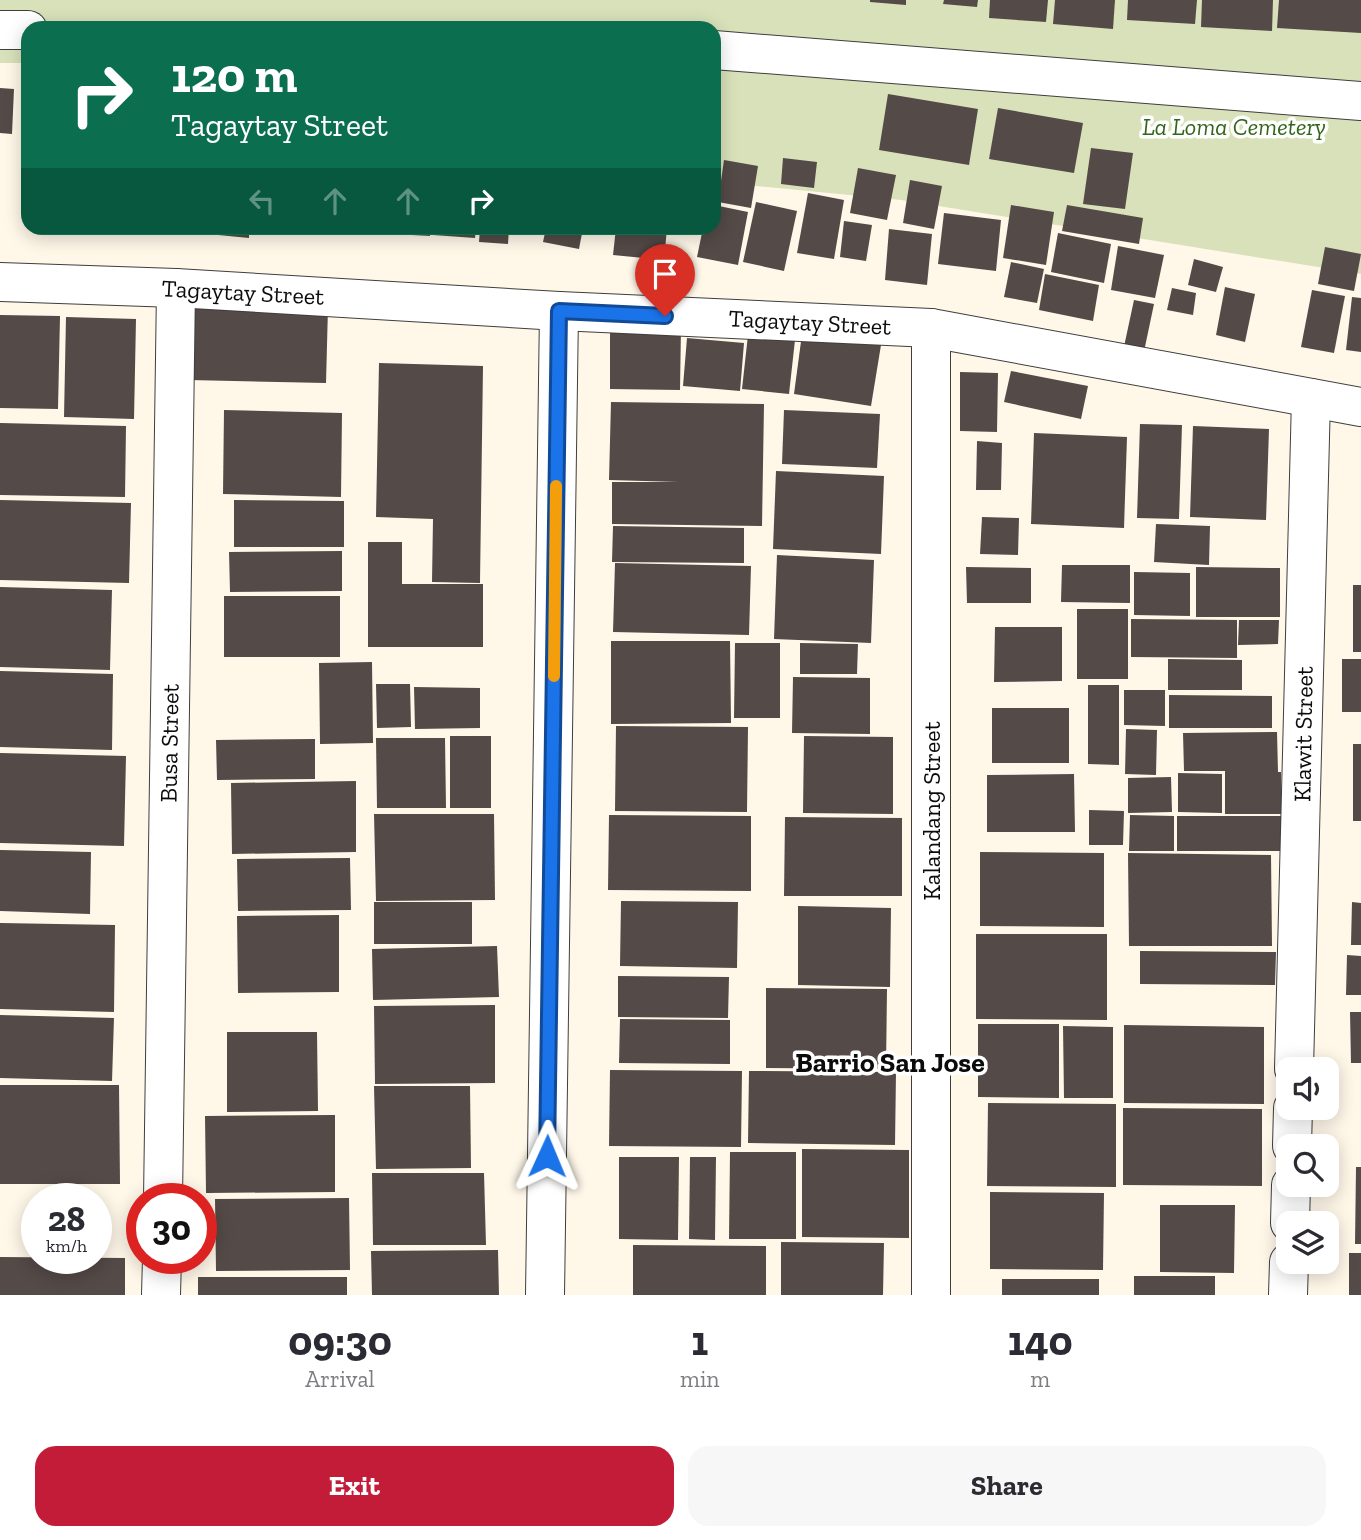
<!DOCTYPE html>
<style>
body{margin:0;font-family:"Zilla Slab",serif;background:#f7f7f7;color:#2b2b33;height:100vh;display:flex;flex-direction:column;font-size:26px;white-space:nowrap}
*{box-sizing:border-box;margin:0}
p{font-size:23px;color:#7c7c81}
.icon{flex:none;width:38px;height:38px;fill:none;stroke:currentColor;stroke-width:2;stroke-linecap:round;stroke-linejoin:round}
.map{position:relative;height:1295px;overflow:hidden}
.drawer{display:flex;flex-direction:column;background:#fff;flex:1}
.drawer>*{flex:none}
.top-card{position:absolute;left:21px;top:21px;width:700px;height:214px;border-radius:21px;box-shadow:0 4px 18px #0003;background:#0b6e4f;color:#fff;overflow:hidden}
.fabs{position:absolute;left:1276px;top:1057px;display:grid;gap:14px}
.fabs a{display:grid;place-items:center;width:63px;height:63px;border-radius:14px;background:#fff;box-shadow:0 4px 18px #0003;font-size:35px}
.speed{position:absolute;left:21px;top:1183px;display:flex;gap:14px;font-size:35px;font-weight:700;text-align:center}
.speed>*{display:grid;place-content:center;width:91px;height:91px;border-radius:50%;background:#fff;box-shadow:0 4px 18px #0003;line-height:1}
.speed small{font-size:18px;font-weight:400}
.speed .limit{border:10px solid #d22;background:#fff;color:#111}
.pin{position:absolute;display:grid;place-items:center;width:60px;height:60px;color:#fff;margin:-72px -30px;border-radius:50% 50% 50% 0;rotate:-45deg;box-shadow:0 0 7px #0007}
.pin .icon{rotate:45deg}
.me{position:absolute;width:77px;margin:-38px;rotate:1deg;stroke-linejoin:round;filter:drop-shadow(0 0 5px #0008)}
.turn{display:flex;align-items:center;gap:24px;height:147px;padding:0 35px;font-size:32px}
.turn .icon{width:91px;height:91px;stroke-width:2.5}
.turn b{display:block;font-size:49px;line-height:60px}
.lanes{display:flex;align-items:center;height:66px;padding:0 35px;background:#0003;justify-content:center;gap:35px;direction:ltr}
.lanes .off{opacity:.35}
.eta{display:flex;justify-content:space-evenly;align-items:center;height:119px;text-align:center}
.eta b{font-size:42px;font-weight:800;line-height:49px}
.button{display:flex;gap:14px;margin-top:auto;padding:14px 35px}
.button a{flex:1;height:80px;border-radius:21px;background:#c21c39;color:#fff;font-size:28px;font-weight:800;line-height:80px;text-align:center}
.button a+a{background:#f7f7f7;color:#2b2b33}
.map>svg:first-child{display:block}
.cemetery{fill:#d9e1ba}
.building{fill:#544a47}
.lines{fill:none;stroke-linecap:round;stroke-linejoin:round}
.minor-casing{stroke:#3e3e3e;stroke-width:40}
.minor{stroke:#fff;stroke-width:38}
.route-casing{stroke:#114b97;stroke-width:18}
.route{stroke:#1a73e8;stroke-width:12}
.slow{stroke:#f59e0b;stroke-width:12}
.labels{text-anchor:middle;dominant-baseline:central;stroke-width:7;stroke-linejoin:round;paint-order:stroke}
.park-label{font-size:24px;font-style:italic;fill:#326518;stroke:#fff}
.street-label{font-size:24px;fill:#0b0b0b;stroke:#fff}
.quarter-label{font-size:28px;font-weight:bold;fill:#0b0b0b;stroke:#fff}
</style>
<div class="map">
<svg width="1361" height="1295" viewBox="0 0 1361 1295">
<rect width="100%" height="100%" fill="#fff8e9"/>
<polygon class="cemetery" points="0,0 1361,0 1361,274 901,200 714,182 714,28 28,28 28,63 0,63"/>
<g class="building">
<polygon points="870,0 906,0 906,5 870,2"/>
<polygon points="944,0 978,0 977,7 943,4"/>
<polygon points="990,0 1048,0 1046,22 989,18"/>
<polygon points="1055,0 1115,0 1113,29 1053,24"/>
<polygon points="1128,0 1197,0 1195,24 1127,20"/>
<polygon points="1202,0 1273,0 1272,31 1201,27"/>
<polygon points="1279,0 1361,0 1361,33 1277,28"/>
<polygon points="0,88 14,89 12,134 0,133"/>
<polygon points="888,94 978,109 969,165 879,150"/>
<polygon points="998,108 1083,123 1074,173 989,159"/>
<polygon points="1091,148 1133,153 1125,209 1083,204"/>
<polygon points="783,158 817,162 814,188 781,184"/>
<polygon points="724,160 758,166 751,208 718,202"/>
<polygon points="858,168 896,175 887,220 850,213"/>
<polygon points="910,180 942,186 934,229 903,223"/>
<polygon points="808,193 844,200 834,259 797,253"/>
<polygon points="756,202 797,211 784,271 743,262"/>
<polygon points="714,205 748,212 738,265 697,257 703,228 714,228"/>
<polygon points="1011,205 1054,212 1046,265 1003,258"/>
<polygon points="1067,205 1143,218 1139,244 1062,231"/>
<polygon points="944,213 1001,220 996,271 938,264"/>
<polygon points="844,221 872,225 866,261 840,257"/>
<polygon points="209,228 249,228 249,238 208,234"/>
<polygon points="393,228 430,228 430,236 393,234"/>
<polygon points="433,228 476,228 475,238 433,235"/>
<polygon points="480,228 509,228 508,244 479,242"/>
<polygon points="546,228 583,228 579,249 543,242"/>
<polygon points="616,228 667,228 664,260 613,255"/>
<polygon points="889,229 932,234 927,285 885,280"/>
<polygon points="1058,233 1111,244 1104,283 1051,272"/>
<polygon points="1118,246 1164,255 1155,298 1111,290"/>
<polygon points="1325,247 1361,254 1354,291 1318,284"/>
<polygon points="1194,259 1223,267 1216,292 1188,285"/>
<polygon points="1011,262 1044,269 1037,303 1004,297"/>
<polygon points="1045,274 1099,285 1093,321 1039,310"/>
<polygon points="1225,287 1255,294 1245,342 1216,335"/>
<polygon points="1172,288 1196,293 1193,315 1167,310"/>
<polygon points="1312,290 1345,296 1334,353 1301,347"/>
<polygon points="1352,297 1361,298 1361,352 1346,350"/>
<polygon points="1134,300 1154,304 1142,361 1122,356"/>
<polygon points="191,304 328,307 326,383 189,380"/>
<polygon points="0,315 60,316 58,409 0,408"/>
<polygon points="66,317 136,319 134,419 64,417"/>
<polygon points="610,326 681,327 680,390 610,389"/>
<polygon points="749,326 796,331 789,394 742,389"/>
<polygon points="802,334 881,345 871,406 794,394"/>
<polygon points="687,338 744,343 740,391 683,386"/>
<polygon points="379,363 483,366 480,583 432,582 433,519 376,517"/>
<polygon points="1011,371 1088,386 1081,419 1004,402"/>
<polygon points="960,372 998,373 997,432 960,431"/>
<polygon points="611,402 764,404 762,526 612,524 612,482 678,482 609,480"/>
<polygon points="224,410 342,413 341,497 223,494"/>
<polygon points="784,410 880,414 877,468 782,464"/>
<polygon points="0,423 126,426 125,497 0,495"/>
<polygon points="1140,424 1182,425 1179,519 1137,518"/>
<polygon points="1193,426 1269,429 1266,520 1190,517"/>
<polygon points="1034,433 1127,437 1124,528 1031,524"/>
<polygon points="977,441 1002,443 1001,490 976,490"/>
<polygon points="776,471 884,476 881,554 773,549"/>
<polygon points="0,500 131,503 129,583 0,580"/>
<polygon points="234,500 344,501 344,547 234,547"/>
<polygon points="982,517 1019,518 1018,555 980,554"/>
<polygon points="1156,524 1210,526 1209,565 1154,562"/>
<polygon points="613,526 744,528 744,563 612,562"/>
<polygon points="368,542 402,542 402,584 483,584 483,647 368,647"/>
<polygon points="342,551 342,591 230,592 229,552"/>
<polygon points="777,555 874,560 871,643 774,639"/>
<polygon points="615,563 751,566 749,635 613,632"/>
<polygon points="1062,565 1130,565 1130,603 1061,602"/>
<polygon points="966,567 1031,568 1031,603 967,603"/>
<polygon points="1196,567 1280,568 1280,617 1196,617"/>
<polygon points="1134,572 1190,573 1190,616 1134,615"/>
<rect x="1353" y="585" width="8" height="67"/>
<polygon points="0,587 112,590 110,670 0,667"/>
<rect x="224" y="596" width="116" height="61"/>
<rect x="1077" y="609" width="51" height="70"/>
<polygon points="1131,619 1237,620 1237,658 1131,657"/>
<polygon points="1239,620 1279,620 1278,644 1238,645"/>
<polygon points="995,627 1062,627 1062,681 994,682"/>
<polygon points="611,641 730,641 731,723 611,724"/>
<polygon points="735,643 780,643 780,718 734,718"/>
<polygon points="800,643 858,644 857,674 800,674"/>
<polygon points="1168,659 1242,660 1242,690 1168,690"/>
<rect x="1342" y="659" width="19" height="53"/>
<polygon points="372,662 373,743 320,744 319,663"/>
<polygon points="0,671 113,674 112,750 0,747"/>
<polygon points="793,677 870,678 870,734 792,733"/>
<polygon points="376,684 410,684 411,727 377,728"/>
<polygon points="1088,685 1119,685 1119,765 1088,764"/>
<polygon points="414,687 480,688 480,728 415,729"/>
<polygon points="1124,690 1165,690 1165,726 1124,725"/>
<polygon points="1169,695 1272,696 1272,728 1169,728"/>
<rect x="992" y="708" width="77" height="55"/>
<polygon points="616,726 748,727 747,812 615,811"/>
<polygon points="1126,729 1157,730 1156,775 1125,774"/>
<polygon points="1277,732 1278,772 1281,772 1281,814 1225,814 1225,771 1184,771 1183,733"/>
<rect x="450" y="736" width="41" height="72"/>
<polygon points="804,736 893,737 893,814 803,813"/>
<polygon points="376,738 445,738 446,808 377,808"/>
<polygon points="315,739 315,779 217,780 216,740"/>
<rect x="1353" y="744" width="8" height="77"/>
<polygon points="0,753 126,756 124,846 0,843"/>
<polygon points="1178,773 1222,774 1222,813 1178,812"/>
<polygon points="1074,774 1075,832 987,832 987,775"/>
<polygon points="1171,777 1172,812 1128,813 1128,778"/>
<polygon points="356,781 356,852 232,854 231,783"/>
<polygon points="1089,810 1124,811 1123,845 1089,845"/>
<polygon points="374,814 494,814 495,900 376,901"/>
<polygon points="609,815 751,816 751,891 608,890"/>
<polygon points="1130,815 1174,816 1174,851 1129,851"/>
<rect x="1177" y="816" width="104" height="35"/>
<polygon points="785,817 902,818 902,896 784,896"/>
<polygon points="0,850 91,852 90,914 0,911"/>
<polygon points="980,852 1104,853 1104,927 980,926"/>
<polygon points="1128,853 1271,855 1272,946 1129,946"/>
<polygon points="350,858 351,910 238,911 237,859"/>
<polygon points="621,901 738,902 737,968 620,966"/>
<rect x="374" y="902" width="98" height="42"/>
<polygon points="1352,902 1361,903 1361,945 1351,945"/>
<polygon points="798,906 891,908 890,987 798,985"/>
<polygon points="339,915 339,992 238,993 237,916"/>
<polygon points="0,923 115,925 114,1012 0,1009"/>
<polygon points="976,934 1107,934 1107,1020 976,1019"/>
<polygon points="497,946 499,997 373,1000 372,949"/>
<polygon points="1140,951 1276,952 1275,985 1140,984"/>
<polygon points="1347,955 1361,956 1361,995 1346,995"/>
<polygon points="618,976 729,977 728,1018 618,1017"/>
<polygon points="766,988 887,989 886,1069 766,1068"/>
<polygon points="495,1005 495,1083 375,1084 374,1006"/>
<polygon points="1350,1012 1361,1012 1361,1063 1351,1063"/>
<polygon points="0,1015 114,1018 112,1081 0,1078"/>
<polygon points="620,1019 730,1020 730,1064 619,1063"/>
<polygon points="978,1024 1059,1024 1059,1098 978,1097"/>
<polygon points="1124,1025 1264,1027 1264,1104 1124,1103"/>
<polygon points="1063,1026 1113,1027 1113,1098 1064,1098"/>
<polygon points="227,1032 317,1032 318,1111 227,1112"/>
<polygon points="610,1070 742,1071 741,1147 609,1146"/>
<polygon points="749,1071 896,1072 895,1145 748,1143"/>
<polygon points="0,1085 119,1085 120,1184 0,1184"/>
<polygon points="374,1086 470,1086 471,1168 376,1169"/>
<polygon points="988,1103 1116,1104 1116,1187 987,1186"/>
<polygon points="1123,1108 1262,1109 1262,1186 1123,1185"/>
<polygon points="335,1115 335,1192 206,1193 205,1116"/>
<polygon points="802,1149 909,1150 909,1238 802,1237"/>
<polygon points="730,1152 796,1152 796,1239 729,1239"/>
<polygon points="619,1157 679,1157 678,1240 619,1239"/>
<polygon points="690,1157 716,1157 715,1240 689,1239"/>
<polygon points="1356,1167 1361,1167 1361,1244 1355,1244"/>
<polygon points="372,1173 484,1173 486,1245 373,1245"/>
<polygon points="990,1192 1104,1193 1103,1270 990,1269"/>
<polygon points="349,1198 350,1270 216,1271 215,1199"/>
<polygon points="1160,1205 1235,1205 1234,1273 1160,1272"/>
<polygon points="781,1242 884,1243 883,1295 781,1295"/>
<polygon points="633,1245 766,1246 766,1295 633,1295"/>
<polygon points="498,1250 499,1295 372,1295 371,1251"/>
<rect x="1349" y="1253" width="12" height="42"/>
<polygon points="0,1257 125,1258 125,1295 0,1295"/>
<rect x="1134" y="1276" width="81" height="19"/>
<rect x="198" y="1277" width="149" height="18"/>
<rect x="1002" y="1279" width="97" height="16"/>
</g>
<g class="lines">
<g class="minor-casing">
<g id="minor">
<polyline points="0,30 28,30"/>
<polyline points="714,50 1361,101"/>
<polyline points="0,282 176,288 559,311 931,328 1361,407"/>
<polyline points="1294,1069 1311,398"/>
<polyline points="1292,1146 1293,1108"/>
<polyline points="163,1199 176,288"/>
<polyline points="1290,1223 1291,1185"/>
<polyline points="161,1295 162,1258"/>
<polyline points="545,1295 559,311"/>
<polyline points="931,1295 931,328"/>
<polyline points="1288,1295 1289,1262"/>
</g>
</g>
<use href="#minor" class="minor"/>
</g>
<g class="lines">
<g class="route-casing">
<polyline id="route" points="547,1156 559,311 665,316"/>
</g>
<use href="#route" class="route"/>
<polyline class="slow" points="554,676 556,486"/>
</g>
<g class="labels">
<g class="park-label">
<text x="1234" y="126">La Loma Cemetery</text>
</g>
<g class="street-label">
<text transform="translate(243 292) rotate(3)">Tagaytay Street</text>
<text transform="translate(810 322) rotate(3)">Tagaytay Street</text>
<text transform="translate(1303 734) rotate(-89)">Klawit Street</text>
<text transform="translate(169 743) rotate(-89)">Busa Street</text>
<text transform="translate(931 811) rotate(-90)">Kalandang Street</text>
</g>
<g class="quarter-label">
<text x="890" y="1062">Barrio San Jose</text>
</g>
</g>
</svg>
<div class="fabs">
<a><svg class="icon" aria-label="sound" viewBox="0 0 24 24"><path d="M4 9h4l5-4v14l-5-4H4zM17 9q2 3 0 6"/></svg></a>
<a><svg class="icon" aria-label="search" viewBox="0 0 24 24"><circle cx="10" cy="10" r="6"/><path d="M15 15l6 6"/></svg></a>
<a><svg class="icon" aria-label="layers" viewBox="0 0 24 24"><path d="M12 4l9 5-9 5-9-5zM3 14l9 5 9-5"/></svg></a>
</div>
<div class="speed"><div>28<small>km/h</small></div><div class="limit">30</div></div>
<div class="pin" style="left:665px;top:316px;background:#d93025"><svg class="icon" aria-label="arrive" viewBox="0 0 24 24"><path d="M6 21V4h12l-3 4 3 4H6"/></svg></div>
<svg class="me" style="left:547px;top:1156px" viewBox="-20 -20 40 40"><path d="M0-17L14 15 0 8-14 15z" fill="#1a73e8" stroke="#fff" stroke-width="4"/></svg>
<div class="top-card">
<div class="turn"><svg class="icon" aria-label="right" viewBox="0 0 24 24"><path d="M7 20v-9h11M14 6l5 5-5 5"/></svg><div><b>120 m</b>Tagaytay Street</div></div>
<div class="lanes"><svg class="icon off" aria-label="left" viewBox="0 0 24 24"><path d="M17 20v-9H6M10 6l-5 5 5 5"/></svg><svg class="icon off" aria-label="ahead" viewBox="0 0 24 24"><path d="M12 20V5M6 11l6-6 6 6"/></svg><svg class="icon off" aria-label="ahead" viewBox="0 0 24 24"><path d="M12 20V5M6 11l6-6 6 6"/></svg><svg class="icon" aria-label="right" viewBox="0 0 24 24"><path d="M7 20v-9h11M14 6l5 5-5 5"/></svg></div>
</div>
</div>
<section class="drawer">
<div class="eta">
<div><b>09:30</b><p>Arrival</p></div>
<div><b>1</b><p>min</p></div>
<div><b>140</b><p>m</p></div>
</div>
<div class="button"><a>Exit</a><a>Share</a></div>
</section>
